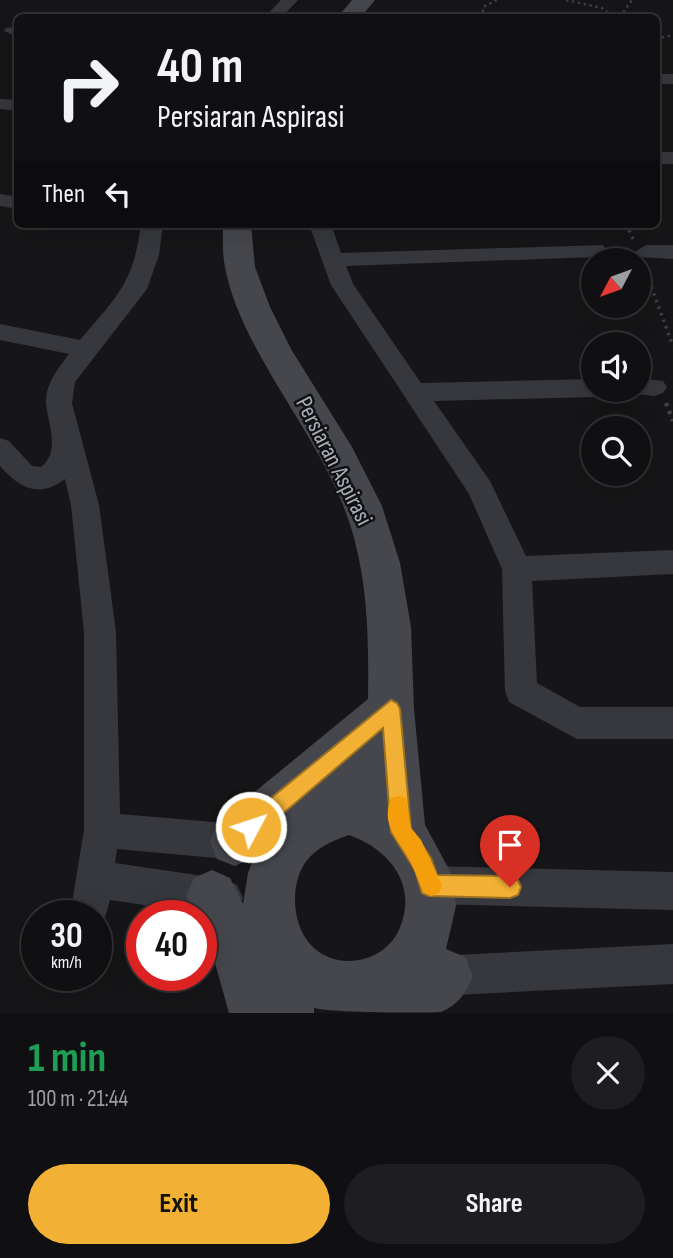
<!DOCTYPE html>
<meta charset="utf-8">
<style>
body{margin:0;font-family:"Sofia Sans Condensed",sans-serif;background:#1e1e20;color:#f1f3f6;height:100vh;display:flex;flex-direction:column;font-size:26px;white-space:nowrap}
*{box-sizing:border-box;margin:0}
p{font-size:23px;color:#9c9d9f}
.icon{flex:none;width:38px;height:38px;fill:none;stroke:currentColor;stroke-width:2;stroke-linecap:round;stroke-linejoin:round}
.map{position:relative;height:1013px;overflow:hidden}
.sheet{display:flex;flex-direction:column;background:#101012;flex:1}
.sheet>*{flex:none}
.hud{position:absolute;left:14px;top:14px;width:646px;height:214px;border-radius:10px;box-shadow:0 7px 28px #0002,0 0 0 2px #303032;background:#101012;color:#f1f3f6;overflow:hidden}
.needle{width:46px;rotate:229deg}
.controls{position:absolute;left:581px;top:248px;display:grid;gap:14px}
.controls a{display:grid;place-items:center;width:70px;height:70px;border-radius:50%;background:#101012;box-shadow:0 7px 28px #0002,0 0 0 2px #303032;font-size:35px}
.speed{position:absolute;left:21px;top:900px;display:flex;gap:14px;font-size:35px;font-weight:700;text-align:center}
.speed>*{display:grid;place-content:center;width:91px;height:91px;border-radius:50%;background:#101012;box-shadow:0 7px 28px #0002,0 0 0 2px #303032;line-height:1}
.speed small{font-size:18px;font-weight:400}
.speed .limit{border:10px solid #d22;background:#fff;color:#111}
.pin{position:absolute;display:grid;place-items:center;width:60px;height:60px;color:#fff;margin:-72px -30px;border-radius:50% 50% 50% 0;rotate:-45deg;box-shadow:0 0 7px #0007}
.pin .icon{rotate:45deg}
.me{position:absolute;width:77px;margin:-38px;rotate:50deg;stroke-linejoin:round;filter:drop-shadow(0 0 5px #0008)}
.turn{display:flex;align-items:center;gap:24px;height:147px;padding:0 28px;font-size:32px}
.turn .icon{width:91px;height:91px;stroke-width:2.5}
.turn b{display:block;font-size:49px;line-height:60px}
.then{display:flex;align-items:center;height:66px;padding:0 28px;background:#0003;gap:14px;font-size:26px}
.round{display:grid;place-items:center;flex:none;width:74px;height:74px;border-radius:37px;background:#1e1e20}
.overview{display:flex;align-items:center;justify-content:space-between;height:119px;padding:0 28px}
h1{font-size:42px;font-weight:700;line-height:52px;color:#1e9e55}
.action{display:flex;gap:14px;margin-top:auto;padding:14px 28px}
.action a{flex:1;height:80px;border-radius:42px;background:#f2b134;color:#111;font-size:28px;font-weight:700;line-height:80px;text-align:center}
.action a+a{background:#1e1e20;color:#f1f3f6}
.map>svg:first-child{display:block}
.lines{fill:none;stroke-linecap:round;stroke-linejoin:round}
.path-far2{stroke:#3d3f44;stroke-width:2.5;stroke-dasharray:2.5 3.5;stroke-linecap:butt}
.path-far1{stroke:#3d3f44;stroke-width:3.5;stroke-dasharray:2.5 4.5;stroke-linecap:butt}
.path{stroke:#3d3f44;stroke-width:4.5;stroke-dasharray:3.5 5;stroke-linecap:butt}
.street{fill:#37383d;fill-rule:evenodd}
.secondary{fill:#45474d;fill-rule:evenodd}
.route{fill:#f2b134;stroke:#9d7322;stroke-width:2}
.slow{fill:#f59e0b}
.labels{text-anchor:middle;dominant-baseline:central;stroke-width:5;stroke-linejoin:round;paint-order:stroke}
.street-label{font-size:24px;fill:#a8adb8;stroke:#111113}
</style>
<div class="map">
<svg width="673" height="1013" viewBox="0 0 673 1013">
<rect width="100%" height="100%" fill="#161618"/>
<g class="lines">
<g class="path-far2">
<polyline points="566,0 602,8 612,16 606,18"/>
<polyline points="612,16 623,13 632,0"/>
<polyline points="483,18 483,7 497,0"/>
<polyline points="520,18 535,13 572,18"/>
<polyline points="656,39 673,35"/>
</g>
<g class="path-far1">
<polyline points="626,224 633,239"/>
<polyline points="644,267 673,346"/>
</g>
<polyline class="path" points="666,403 673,421"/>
<g class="street">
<polygon points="281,0 298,0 281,18 264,18"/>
<polygon points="18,27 18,37 4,31 6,28"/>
<rect x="656" y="74" width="17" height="10"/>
<polygon points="0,99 18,100 18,111 0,109"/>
<rect x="656" y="152" width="17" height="12"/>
<polygon points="0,194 18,197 18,209 0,206"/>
<path d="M 141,224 L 163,224 L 159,255 L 147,289 L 75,382 L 72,403 L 99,505 L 116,632 L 120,814 L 249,825 L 262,830 L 267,843 L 262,856 L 249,861 L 117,849 L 115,863 L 224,879 L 237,885 L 243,898 L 237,911 L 224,917 L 110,900 L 102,928 L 96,931 L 96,915 L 70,915 L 84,830 L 84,632 L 71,505 L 65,479 C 39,499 19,488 0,466 L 0,438 L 9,441 L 32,466 L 41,467 C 61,452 48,423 46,404 C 45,384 58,369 69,354 L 0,340 L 0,324 L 80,340 C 118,295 133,284 141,224 Z"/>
<polygon points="309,224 331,224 341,253 603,245 606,250 595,257 346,266 353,284 421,383 593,379 593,390 604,390 593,397 434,401 490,481 526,556 673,550 673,574 532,581 537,683 580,707 673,707 673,739 577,739 509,702 505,691 502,569 469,494 331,285"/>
<polygon points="646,245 673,245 673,259 638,257 635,252"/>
<polygon points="639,378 663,381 667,387 663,393 654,396 630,393 628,390 639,390"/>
<polygon points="429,866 673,872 673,910 429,904 416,898 410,885 416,872"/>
<polygon points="673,944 673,984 435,996 421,990 415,976 421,962 435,956"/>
</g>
<g class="secondary">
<polygon points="352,0 375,0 360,18 337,18"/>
<path d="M 223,224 L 251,224 L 255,267 L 270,307 L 291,349 L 352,447 L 382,506 L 400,563 L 411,627 L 414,709 L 425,825 L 452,875 L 456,906 L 446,949 L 465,957 L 473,976 C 467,992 458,1005 441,1012 C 426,1013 333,1013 314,1008 L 314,1013 L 229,1013 L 213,956 L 201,931 L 201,915 L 194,915 L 186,896 L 194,878 L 212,870 L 230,878 L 243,904 L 248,873 L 254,857 L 235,866 L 217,859 L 210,841 L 217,823 L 368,699 C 369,634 368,567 343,505 C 313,428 239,345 225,267 C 222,253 223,238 223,224 ZM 349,835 C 389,849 419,885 399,930 C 383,964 335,972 310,944 C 292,924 290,885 305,863 C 315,848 332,841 349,835 Z"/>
</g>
</g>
<polygon class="route" points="391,700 397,703 400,709 411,829 431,858 437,875 510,876 518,880 521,887 518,895 510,898 429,896 422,893 415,870 391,832 383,728 259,834 251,837 244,834 241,827 244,820"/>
<path class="slow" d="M 399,796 L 406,798 L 411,828 L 421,840 L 442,885 L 439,893 L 431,896 L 424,893 C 418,881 414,867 407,856 C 396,837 381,824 391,798 Z"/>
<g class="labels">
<g class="street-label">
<text transform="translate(334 461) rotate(63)">Persiaran Aspirasi</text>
</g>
</g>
</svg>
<div class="controls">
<a><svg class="needle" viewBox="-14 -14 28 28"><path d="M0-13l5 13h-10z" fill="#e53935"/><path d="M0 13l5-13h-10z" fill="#9c9d9f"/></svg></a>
<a><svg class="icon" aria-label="sound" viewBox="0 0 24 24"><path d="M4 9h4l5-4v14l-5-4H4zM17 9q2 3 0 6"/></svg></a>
<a><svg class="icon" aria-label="search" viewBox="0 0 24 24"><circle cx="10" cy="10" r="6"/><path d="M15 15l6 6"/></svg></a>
</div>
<div class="speed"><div>30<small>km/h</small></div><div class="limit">40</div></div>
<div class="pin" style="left:510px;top:887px;background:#d93025"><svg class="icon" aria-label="arrive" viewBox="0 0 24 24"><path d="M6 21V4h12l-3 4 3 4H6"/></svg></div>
<svg class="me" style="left:251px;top:827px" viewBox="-20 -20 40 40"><circle r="17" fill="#f2b134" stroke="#fff" stroke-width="3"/><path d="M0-11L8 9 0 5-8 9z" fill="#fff"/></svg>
<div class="hud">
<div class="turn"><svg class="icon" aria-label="right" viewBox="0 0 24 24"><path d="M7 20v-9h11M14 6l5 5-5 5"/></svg><div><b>40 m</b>Persiaran Aspirasi</div></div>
<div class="then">Then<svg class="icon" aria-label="left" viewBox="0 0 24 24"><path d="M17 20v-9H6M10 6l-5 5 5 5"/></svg></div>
</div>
</div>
<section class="sheet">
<div class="overview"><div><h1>1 min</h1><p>100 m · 21:44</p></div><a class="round"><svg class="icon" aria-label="close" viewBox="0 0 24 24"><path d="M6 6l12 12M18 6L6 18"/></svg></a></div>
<div class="action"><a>Exit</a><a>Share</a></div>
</section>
